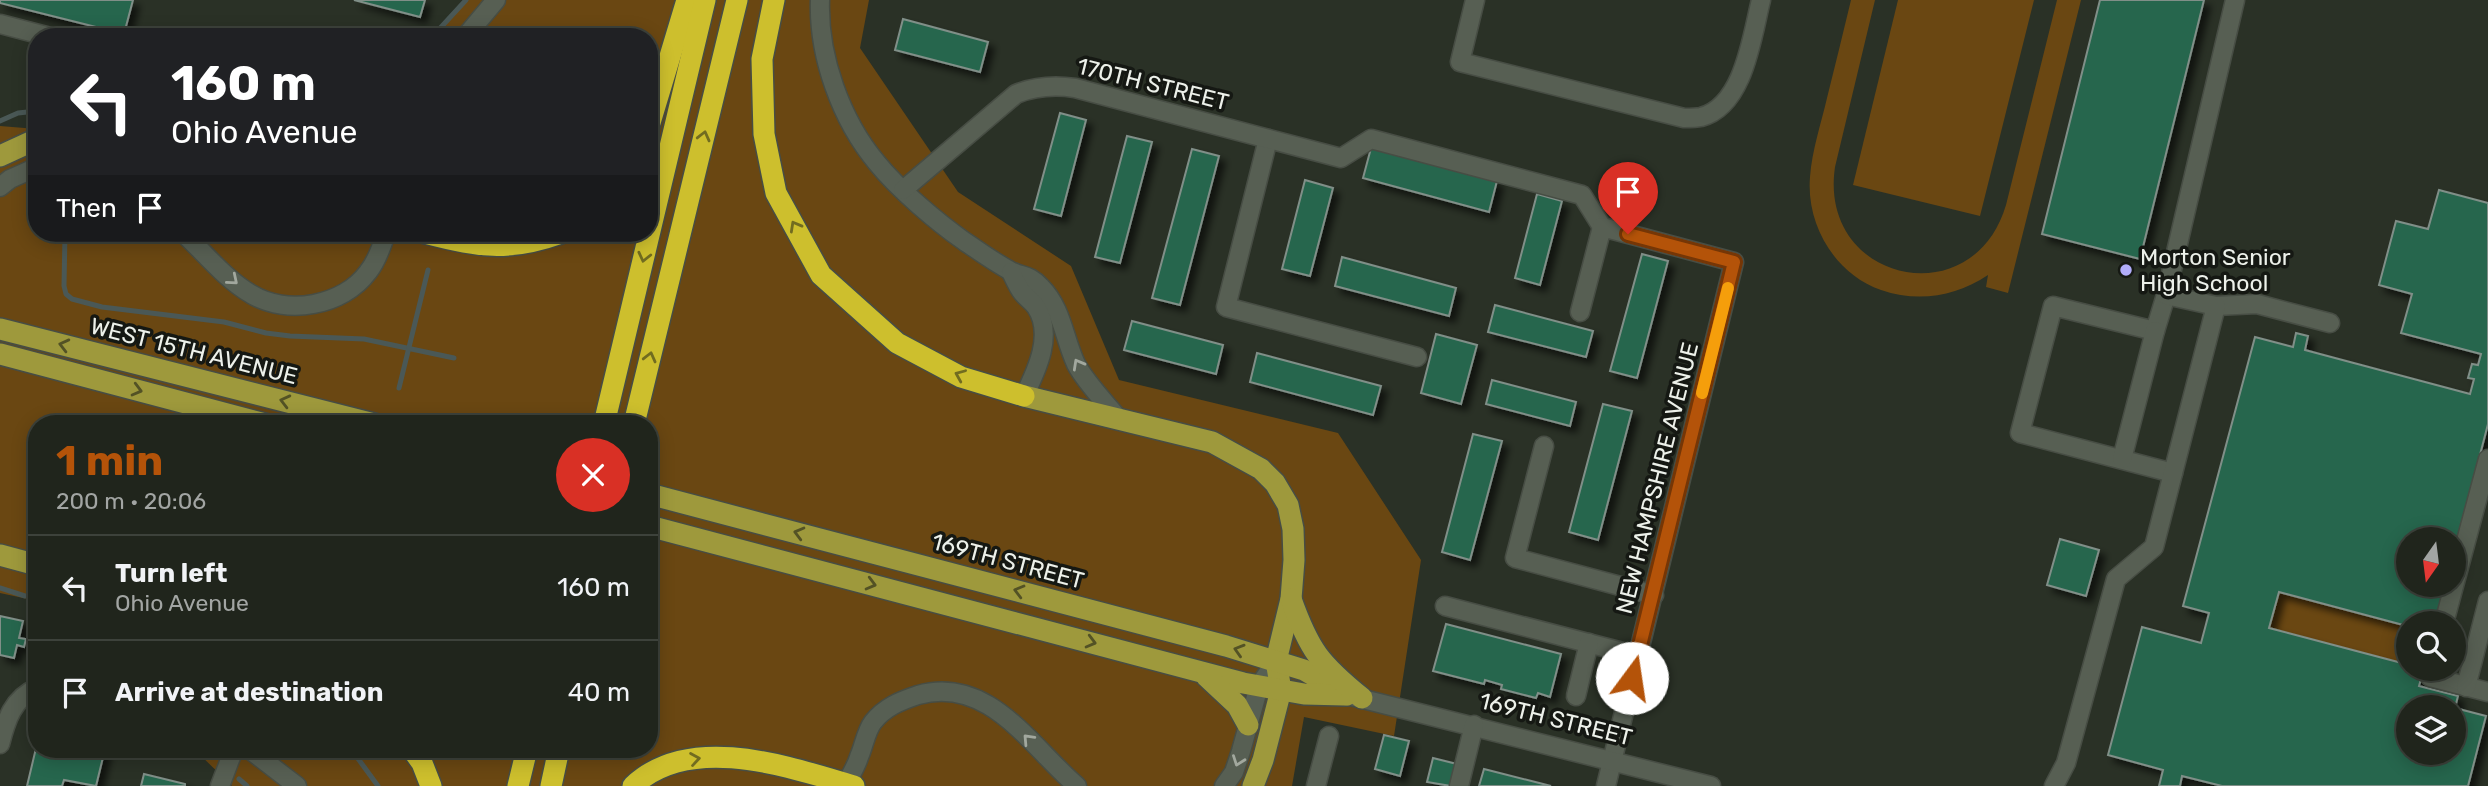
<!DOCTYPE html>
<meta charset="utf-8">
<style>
body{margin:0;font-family:Rubik,sans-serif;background:#2d3129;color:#f1f3f6;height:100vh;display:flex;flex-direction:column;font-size:26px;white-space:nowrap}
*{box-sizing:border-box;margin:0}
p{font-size:23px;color:#a2a5a3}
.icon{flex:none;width:38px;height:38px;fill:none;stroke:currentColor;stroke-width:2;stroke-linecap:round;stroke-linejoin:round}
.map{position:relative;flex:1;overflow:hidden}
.side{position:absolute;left:28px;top:415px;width:630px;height:343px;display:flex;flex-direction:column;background:#20251c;border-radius:28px;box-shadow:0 4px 18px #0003,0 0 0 2px #3d423b}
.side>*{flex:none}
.top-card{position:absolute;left:28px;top:28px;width:630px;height:214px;border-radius:28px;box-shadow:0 4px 18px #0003,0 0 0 2px #3d423b;background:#202124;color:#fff;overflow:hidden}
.needle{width:46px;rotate:194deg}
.buttons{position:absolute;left:2396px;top:527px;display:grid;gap:14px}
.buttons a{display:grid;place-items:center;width:70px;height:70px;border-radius:50%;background:#20251c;box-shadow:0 4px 18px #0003,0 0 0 2px #3d423b;font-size:35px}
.pin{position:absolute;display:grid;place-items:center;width:60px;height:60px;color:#fff;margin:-72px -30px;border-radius:50% 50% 50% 0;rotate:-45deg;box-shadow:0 0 7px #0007}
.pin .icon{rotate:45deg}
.me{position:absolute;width:77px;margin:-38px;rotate:14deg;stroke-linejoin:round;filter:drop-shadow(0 0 5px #0008)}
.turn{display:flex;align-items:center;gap:24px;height:147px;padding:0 28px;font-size:32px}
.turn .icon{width:91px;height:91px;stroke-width:2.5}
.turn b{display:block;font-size:49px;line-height:60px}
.then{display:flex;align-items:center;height:66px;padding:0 28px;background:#0003;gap:14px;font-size:26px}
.round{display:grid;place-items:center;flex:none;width:74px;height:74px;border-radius:37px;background:#2d3129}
.head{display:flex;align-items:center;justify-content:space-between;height:119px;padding:0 28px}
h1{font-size:42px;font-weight:700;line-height:52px;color:#b45309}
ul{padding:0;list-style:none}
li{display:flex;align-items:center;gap:21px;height:105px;padding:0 28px;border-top:2px solid #3d423b}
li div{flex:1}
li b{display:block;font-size:26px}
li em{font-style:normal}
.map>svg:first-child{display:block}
.green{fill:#6a4712}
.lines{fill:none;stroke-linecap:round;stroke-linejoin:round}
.stream{stroke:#4a5856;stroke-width:5}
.building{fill:#26664d;stroke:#808f88;stroke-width:2;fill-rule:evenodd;filter:url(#shadow)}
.minor-casing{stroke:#474d44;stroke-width:21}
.major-casing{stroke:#474d44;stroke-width:24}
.highway-casing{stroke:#474d44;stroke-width:24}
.minor{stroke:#575f53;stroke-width:18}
.major{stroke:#9e993c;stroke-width:21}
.highway{stroke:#cdbf2d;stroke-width:21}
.oneway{stroke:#716c20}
.oneway2{stroke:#a2a89e}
.oneway3{stroke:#535225}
.route-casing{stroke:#753606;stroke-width:18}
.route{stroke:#b45309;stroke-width:12}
.slow{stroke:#f59e0b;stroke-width:12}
.poi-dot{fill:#b1adfa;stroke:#151813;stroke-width:2.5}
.labels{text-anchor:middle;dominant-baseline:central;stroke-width:7;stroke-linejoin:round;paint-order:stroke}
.street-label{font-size:23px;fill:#edf1ea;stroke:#151813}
.poi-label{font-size:23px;fill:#edf1ea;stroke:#151813;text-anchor:start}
</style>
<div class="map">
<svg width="2488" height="786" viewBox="0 0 2488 786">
<defs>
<filter id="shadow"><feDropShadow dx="6" dy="6" stdDeviation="3.5" flood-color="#0009"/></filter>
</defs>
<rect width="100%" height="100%" fill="#2a3126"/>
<g class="green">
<polygon points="464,0 869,0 860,48 958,192 1071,266 1119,380 1338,433 1421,560 1394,736 1304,717 1292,786 232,786 194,749 649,749 649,424 37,424 37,601 0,593 0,126 37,129 37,233 649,233 649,37 430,37 441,28"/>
<path d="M 1851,0 L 1875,0 L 1835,167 C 1818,282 1973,317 2006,205 L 2057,0 L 2081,0 L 2008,293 L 1986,287 L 1988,275 C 1956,296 1919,303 1881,290 C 1835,274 1806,225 1810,177 C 1812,150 1821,124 1827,98 C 1835,66 1843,33 1851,0 Z"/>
<polygon points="1898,0 2034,0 1980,216 1853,185"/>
<polygon points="2279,592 2407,626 2398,662 2269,628"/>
</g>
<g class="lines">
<g class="stream">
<polyline points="432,37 466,0"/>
<polyline points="0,121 18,113 37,111"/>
<polyline points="65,233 64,286 66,294 72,299 102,307 224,322 266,333 290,336 364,339 454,358"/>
<polyline points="399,388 428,270"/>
<polyline points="0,588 25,596"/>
<polyline points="351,749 378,786"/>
<polyline points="239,779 247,786"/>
</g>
</g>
<g class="building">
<polygon points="0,0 133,0 124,34 0,3"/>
<polygon points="354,0 425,0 420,17"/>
<polygon points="2100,0 2204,0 2140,259 2042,234"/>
<polygon points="903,19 988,42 980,72 895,50"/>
<polygon points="1060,113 1086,120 1061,216 1034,209"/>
<polygon points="1127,136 1152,142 1120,263 1095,257"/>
<polygon points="1371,148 1497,181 1489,212 1363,178"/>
<polygon points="1192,149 1219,156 1180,305 1152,298"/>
<polygon points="1305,180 1333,188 1310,276 1282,269"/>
<path d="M 2439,190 L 2488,203 L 2488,424 L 2454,555 L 2454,539 L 2408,539 L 2408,584 L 2446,584 L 2436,623 L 2408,623 L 2408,668 L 2424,668 L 2419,686 L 2458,696 L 2455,708 L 2486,716 L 2468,786 L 2222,786 L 2182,776 L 2180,786 L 2159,786 L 2163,770 L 2108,755 L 2142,627 L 2201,643 L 2209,613 L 2183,606 L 2255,337 L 2293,347 L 2296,333 L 2308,336 L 2305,350 L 2470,394 L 2474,379 L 2468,378 L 2472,364 L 2478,365 L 2481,354 L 2401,333 L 2412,294 L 2379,285 L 2396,221 L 2428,229 ZM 2279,592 L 2407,626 L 2398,662 L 2269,628 ZM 2408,707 L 2454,707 L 2454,752 L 2408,752 Z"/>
<polygon points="1537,194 1562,201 1540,285 1515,278"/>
<polygon points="1642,254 1668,261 1637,378 1610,371"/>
<polygon points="1342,257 1456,288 1449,316 1335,286"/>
<polygon points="1495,305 1593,331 1586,357 1488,332"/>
<polygon points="1132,321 1223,345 1216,374 1124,350"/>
<polygon points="1436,334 1477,345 1461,404 1421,393"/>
<polygon points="1257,353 1381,386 1373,415 1250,382"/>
<polygon points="1492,380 1576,402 1570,426 1486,404"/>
<polygon points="1603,404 1632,411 1598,540 1569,532"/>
<polygon points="1473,434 1502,441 1470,560 1442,552"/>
<polygon points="2060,539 2099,550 2086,596 2047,585"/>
<polygon points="0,616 23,621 19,638 26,639 24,647 17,645 14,658 0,655"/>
<polygon points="1446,624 1561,654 1550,697 1538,693 1536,698 1501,689 1502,685 1485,680 1484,684 1433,671"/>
<polygon points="1384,735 1409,741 1400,776 1375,769"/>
<polygon points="37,744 37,749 105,749 96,786 64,780 62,786 27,786"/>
<polygon points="1433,758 1457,764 1451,786 1427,782"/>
<polygon points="1484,769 1551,786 1479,786"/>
<polygon points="144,774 185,784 185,786 141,786"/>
</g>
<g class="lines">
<g class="minor-casing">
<g id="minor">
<path d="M 820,0 C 818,56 841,120 877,163 C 898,189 937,222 964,241 C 979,251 994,262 1009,270 C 1023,278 1028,273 1041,287 C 1062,308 1064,338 1076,364 C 1086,383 1105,402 1119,419"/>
<path d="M 1475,0 L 1460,62 L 1684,118 C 1689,118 1696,118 1701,117 C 1744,106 1752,36 1761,0"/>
<polyline points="0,24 50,37"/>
<polyline points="465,37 496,0"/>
<polyline points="1268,139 1226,307 1417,357"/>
<polyline points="0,187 10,179 37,167"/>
<path d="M 903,190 L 1016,94 C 1036,86 1054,85 1075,88 L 1341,158 L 1371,139 L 1582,195 L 1602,227"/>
<path d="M 183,233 C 205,253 225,279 251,294 C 287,316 343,306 368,272 C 377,261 382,246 386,233"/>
<path d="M 1011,272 C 1014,278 1017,285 1021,291 C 1025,297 1032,301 1036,307 C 1054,334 1037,370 1024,396"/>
<polyline points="2166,295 2155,331 2053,306 2020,433 2173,473"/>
<polyline points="2216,306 2257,304 2330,323"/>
<polyline points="1580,312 1602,227 1734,262 1606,786"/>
<polyline points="1544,446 1515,558 1654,595"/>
<polyline points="2122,459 2155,331"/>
<polyline points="1445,606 1638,656"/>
<polyline points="2444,623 2488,459"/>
<polyline points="2432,668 2430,677 2488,692"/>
<polyline points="2466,687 2488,601"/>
<polyline points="1351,696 1711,786"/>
<polyline points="1576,696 1589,643"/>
<path d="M 0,744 C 6,720 13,698 37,688"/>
<polyline points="249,749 297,786"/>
<polyline points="220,786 234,749"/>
<path d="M 845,786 C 850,776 856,767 859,757 C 864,746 866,731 873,722 C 885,707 900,701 918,695 C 989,675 1031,747 1077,786"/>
<polyline points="1224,786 1234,772 1241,751 1259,686 1276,661"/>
<polyline points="1316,786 1329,736"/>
<polyline points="1459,786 1474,725"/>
<polyline points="2054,786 2066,763 2116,579 2154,547 2216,306 2166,295 2235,0"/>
</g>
</g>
<g class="major-casing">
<g id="major">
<polyline points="0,156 37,139"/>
<polyline points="0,329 374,424"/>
<polyline points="0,354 265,424"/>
<polyline points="1024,396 1212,442 1261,469 1275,483 1288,505 1293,529 1294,560 1291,599 1276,661 1281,690 1263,760 1253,786"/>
<polyline points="649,494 1226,646 1304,670 1347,695"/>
<polyline points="649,526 1243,683 1304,694 1345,695"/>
<polyline points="0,555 37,565"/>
<path d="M 1291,599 C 1309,650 1320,664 1362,698"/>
<polyline points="1206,676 1237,705 1248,725"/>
</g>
</g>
<g class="highway-casing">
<g id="highway">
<polyline points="774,0 762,59 764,134 776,193 821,275 897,343 961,377 1024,396"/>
<polyline points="649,126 687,0"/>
<path d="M 425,233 C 478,247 508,252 561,233"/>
<polyline points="604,424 705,0"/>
<polyline points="634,424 737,0"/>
<polyline points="412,749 422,763 431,786"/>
<polyline points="518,786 527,749"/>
<polyline points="551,786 559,749"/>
<path d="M 633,786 C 690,732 789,767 854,786"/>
</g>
</g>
<use href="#minor" class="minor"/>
<use href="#major" class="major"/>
<use href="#highway" class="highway"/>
</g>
<defs><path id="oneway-chevron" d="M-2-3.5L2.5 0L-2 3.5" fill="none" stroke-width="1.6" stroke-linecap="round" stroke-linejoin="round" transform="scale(1.75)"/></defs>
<g class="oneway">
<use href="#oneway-chevron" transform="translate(704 136) rotate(-76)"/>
<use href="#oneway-chevron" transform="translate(795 226) rotate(-119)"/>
<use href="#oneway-chevron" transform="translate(644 257) rotate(103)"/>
<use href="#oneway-chevron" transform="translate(650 357) rotate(-76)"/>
<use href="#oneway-chevron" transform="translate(960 375) rotate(-157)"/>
<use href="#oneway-chevron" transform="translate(695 759) rotate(-9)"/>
</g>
<g class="oneway2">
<use href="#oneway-chevron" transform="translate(233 280) rotate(40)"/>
<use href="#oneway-chevron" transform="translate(1078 364) rotate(-119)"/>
<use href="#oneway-chevron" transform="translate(1028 739) rotate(-133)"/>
<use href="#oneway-chevron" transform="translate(1238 761) rotate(110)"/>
</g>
<g class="oneway3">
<use href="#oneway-chevron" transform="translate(64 345) rotate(-166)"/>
<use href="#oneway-chevron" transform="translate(137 390) rotate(15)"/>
<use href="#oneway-chevron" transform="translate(285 401) rotate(-166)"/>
<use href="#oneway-chevron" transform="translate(799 533) rotate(-165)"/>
<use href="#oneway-chevron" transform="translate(871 584) rotate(15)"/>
<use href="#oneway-chevron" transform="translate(1019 591) rotate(-165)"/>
<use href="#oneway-chevron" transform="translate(1091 642) rotate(15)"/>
<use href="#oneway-chevron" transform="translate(1239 650) rotate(-163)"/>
</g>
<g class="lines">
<g class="route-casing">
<polyline id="route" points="1628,234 1734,262 1632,678"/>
</g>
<use href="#route" class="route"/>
<polyline class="slow" points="1702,393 1728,288"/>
</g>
<circle class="poi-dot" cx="2126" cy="270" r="7"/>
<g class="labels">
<g class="street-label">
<text transform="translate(1153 84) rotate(14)">170TH STREET</text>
<text transform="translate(194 351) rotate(14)">WEST 15TH AVENUE</text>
<text transform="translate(1657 478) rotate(-76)">NEW HAMPSHIRE AVENUE</text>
<text transform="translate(1008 561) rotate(15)">169TH STREET</text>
<text transform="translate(1556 719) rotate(14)">169TH STREET</text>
</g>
<g class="poi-label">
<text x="2140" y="257">Morton Senior<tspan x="2140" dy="26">High School</tspan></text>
</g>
</g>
</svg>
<div class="buttons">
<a><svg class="needle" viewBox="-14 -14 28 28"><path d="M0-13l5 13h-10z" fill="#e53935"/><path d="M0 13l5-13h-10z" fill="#a2a5a3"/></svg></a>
<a><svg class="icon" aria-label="search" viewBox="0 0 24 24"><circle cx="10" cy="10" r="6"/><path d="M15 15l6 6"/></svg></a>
<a><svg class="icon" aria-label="layers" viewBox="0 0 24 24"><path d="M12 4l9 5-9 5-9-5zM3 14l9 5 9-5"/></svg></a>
</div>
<div class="pin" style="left:1628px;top:234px;background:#d93025"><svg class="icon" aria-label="arrive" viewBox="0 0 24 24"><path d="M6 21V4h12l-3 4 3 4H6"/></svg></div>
<svg class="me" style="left:1632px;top:678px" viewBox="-20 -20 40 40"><circle r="19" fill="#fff"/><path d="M0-13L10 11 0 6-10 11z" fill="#b45309"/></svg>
<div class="top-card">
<div class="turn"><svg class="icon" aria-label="left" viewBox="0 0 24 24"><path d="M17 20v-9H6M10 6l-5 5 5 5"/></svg><div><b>160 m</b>Ohio Avenue</div></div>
<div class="then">Then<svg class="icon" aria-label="arrive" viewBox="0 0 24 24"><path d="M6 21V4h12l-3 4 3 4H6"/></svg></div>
</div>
<section class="side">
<div class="head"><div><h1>1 min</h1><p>200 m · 20:06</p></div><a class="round" style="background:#d93025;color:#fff"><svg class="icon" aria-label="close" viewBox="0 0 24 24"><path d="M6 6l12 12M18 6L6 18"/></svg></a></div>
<ul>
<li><svg class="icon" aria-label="left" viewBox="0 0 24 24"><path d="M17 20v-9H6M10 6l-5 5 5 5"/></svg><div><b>Turn left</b><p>Ohio Avenue</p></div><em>160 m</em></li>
<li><svg class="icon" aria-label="arrive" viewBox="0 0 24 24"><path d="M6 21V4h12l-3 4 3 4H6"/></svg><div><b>Arrive at destination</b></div><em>40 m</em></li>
</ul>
</section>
</div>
